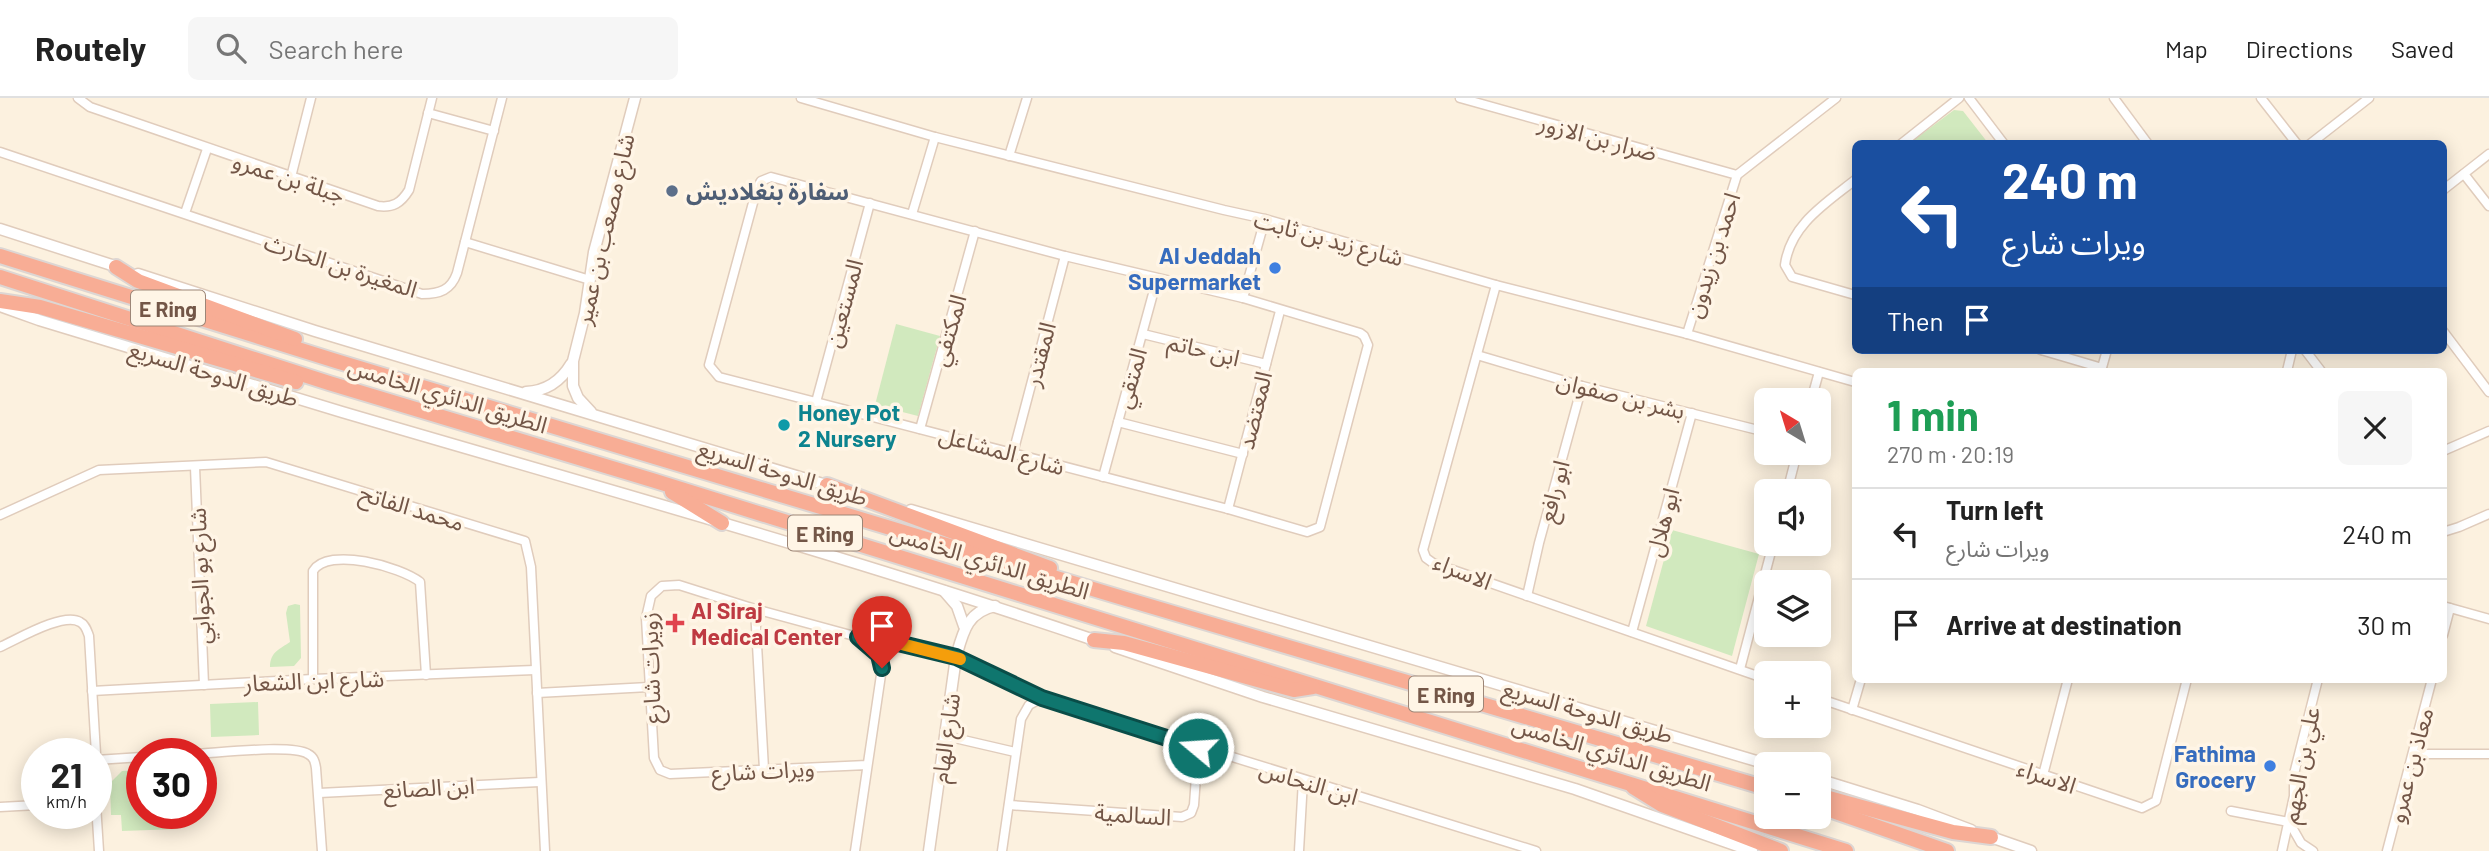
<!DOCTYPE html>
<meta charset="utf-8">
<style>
body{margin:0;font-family:Barlow,"Noto Sans Arabic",sans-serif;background:#f6f6f6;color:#222;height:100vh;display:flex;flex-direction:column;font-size:26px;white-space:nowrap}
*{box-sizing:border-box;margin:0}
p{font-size:23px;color:#767676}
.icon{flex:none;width:38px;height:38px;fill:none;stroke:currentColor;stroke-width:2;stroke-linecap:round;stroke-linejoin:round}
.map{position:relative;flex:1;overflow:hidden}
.details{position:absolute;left:1852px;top:270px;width:595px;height:315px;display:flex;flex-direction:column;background:#fff;border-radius:10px;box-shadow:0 4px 18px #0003}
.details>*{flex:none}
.guide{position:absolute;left:1852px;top:42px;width:595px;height:214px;border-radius:10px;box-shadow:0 4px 18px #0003;background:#1a4fa0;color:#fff;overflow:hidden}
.needle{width:46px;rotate:322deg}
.tools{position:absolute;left:1754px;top:290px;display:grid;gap:14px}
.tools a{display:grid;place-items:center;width:77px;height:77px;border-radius:10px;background:#fff;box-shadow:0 4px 18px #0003;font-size:35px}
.speed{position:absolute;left:21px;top:640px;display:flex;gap:14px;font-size:35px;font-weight:700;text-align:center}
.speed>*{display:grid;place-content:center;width:91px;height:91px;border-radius:50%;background:#fff;box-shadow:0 4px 18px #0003;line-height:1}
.speed small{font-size:18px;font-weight:400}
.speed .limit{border:10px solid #d22;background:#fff;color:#111}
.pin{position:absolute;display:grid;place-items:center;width:60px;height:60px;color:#fff;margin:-72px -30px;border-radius:50% 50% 50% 0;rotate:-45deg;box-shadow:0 0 7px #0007}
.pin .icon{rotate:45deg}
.me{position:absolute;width:77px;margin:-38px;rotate:288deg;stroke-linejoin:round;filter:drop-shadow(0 0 5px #0008)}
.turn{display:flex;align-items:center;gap:24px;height:147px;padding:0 35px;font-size:32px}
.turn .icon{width:91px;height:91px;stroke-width:2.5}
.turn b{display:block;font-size:49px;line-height:60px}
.then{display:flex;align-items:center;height:66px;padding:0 35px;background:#0003;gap:14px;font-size:26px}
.round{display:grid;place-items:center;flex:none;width:74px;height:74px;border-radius:10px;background:#f6f6f6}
.head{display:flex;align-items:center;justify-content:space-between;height:119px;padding:0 35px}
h1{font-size:42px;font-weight:700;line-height:52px;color:#1e9e55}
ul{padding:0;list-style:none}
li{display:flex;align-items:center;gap:21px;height:91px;padding:0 35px;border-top:2px solid #e0e0e0}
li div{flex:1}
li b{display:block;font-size:26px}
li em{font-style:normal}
header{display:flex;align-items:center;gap:42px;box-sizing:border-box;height:98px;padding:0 35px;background:#fff;border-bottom:2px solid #e0e0e0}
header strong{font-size:33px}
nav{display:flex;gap:38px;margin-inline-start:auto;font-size:24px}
.search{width:490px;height:63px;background:#f6f6f6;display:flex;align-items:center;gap:18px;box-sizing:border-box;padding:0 24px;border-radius:10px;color:#767676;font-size:26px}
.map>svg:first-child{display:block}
.green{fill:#d1e9be}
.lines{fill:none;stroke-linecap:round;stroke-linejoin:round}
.minor-casing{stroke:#e0ccbc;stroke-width:11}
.tertiary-casing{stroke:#e0ccbc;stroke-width:13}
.motorway-casing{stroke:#ddd6d3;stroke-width:18}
.minor{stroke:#fff;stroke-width:8}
.tertiary{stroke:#fff;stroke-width:10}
.motorway{stroke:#f8ad95;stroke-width:14}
.route-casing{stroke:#0a4d48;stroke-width:18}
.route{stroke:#0f766e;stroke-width:12}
.slow{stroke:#f59e0b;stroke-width:12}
.service-dot{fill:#5c6f8a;stroke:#fff5e6;stroke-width:2.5}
.shop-dot{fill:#3f7fe0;stroke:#fff5e6;stroke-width:2.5}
.culture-dot{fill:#0f9aa8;stroke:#fff5e6;stroke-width:2.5}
.health-dot{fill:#e0444e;stroke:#fff5e6;stroke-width:2.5}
.labels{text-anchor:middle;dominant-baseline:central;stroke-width:7;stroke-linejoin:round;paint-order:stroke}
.shield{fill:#fff5e6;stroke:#9d8677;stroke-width:2}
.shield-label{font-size:21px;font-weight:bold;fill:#735647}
.street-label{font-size:23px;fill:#735647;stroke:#fff5e6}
.service-label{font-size:23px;font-weight:bold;fill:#4e5e75;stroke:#fff5e6;text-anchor:start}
.shop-label{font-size:23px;font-weight:bold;fill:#366cbe;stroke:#fff5e6;text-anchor:end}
.culture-label{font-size:23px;font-weight:bold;fill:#0d838f;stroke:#fff5e6;text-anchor:start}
.health-label{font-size:23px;font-weight:bold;fill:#be3a42;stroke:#fff5e6;text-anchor:start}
</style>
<header>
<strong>Routely</strong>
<div class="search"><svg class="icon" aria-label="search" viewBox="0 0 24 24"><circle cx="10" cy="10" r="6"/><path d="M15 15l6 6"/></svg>Search here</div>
<nav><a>Map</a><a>Directions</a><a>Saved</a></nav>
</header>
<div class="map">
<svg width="2489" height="753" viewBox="0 0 2489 753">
<rect width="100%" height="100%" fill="#fcf1df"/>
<g class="green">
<polygon points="1954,12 1963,13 1988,45 1910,45"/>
<polygon points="896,226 940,238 918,318 875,307"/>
<polygon points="1672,432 1759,456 1732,558 1646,528"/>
<path d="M 295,506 L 300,507 L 301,560 L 294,568 L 270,569 C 270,554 280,551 290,544 L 286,515 L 288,508 Z"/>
<polygon points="258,604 259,637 211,639 210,606"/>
<polygon points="142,672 142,716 187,716 178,731 122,733 121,717 111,717 110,685 122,673"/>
</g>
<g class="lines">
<g class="minor-casing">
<g id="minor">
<path d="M 78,0 L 90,9 L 378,108 C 393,110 401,105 409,92 L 432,0"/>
<polyline points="801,0 935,39 1224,112 1265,121 1496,187 1687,236 1855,284"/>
<polyline points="1460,0 1737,77"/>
<polyline points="1969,0 2004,46"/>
<polyline points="2114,0 2148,46"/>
<polyline points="2261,0 2297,46"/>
<polyline points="428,15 494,33"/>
<polyline points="1901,46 1959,0"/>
<polyline points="2310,46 2369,0"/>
<path d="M 0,54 L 422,196 C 440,196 451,192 457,175 L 502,0"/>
<polyline points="1009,58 1027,0"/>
<polyline points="2464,76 2489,108"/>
<polyline points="291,79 311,0"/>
<polygon points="771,79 1065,158 1243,200 1360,235 1364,238 1368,247 1320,429 1307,434 1228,411 719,279 709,267 757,90 761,83"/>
<path d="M 1855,82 C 1826,105 1790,127 1785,167 L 1792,179 L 1855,197"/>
<polyline points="2443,92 2489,56"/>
<polyline points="185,115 207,51"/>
<polyline points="912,116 935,39"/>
<polyline points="465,144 590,182"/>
<polyline points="1496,187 1423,452 1426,460 1433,465 1766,581"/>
<polyline points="1243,200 1265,121"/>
<polyline points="2443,233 2489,294"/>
<polyline points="1143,236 1266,266"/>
<polyline points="1687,236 1737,77 1836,0"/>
<polyline points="2041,252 2102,270"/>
<polyline points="2305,252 2321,273"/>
<polyline points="1477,257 1582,288 1766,334"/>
<polyline points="2101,273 2107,252"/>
<polyline points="2287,273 2292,252"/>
<polyline points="1811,303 1819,274"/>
<polyline points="816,304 870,105"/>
<polyline points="1118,324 1243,356"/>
<polyline points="920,331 975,133"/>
<polyline points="2443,353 2489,333"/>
<polyline points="1013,355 1065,158"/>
<polyline points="195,369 204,587"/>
<polyline points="1103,379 1157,181"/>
<polyline points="1787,394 1797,355"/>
<polyline points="1228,411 1280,213"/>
<polyline points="0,417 99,372 266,364 525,443 531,469 545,753"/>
<polyline points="2443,434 2459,429 2489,416"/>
<polyline points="1527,498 1539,445 1582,288"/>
<polyline points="2443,508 2489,521"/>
<polyline points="755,511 764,671"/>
<polyline points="1632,534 1692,315"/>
<polyline points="2443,537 2450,510"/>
<polyline points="858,539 873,539 956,559 1042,600 1536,753"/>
<path d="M 0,549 C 18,541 63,514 80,524 C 86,527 87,533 89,538 L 96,656"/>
<polyline points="1740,571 1773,446"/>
<path d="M 313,581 L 313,473 C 328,448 401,469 420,484 L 426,577"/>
<polyline points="92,593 313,581 535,572"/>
<polyline points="537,595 649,589"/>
<polyline points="1818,600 2142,710 2156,703 2187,581"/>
<polyline points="1852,612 1861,581"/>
<polyline points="946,638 1015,654"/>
<path d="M 195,656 C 218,655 292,646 308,656 C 314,659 315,664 316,670 L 322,753"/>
<polyline points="2414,656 2489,656"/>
<polyline points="96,662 142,659"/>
<polyline points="2043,677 2068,581"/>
<polyline points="319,695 540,684"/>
<polyline points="96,706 99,753"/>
<polyline points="1009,707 1182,719 1191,715 1194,707 1198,650"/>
<polyline points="0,709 37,707"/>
<polyline points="2231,713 2289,724 2301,745 2313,753"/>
<polyline points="855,753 882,570 879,557 858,539 755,511 679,487 662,488 651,498 646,520 654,660 660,672 670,676 867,667"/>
<polyline points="1002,753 1021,621 1029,607 1042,600"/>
<polyline points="1299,753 1303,682"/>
<polyline points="2282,753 2294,698 2294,676 2318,581"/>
<polyline points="2387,753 2432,581"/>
</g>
</g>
<g class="tertiary-casing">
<g id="tertiary">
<polyline points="0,131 121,170"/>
<polyline points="138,176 315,233 833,389"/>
<path d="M 0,208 L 39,222 C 140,253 241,284 342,314 C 594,388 848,458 1097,543"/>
<path d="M 526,294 C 546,293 561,283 571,266"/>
<polyline points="591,314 578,300 573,288 573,263 585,215 594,154 635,0"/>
<polyline points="911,412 1770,667"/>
<polyline points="944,493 957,508 964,528"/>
<polyline points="1115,549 1263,599 1575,691 1752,753"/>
<polyline points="1818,681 1918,712 1971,732"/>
<polyline points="1985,737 2031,753"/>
<path d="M 929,753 L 956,559 C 963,534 967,514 995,508"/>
</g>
</g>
<g class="motorway-casing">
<g id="motorway">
<polyline points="0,158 336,263 1126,501 1766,690"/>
<polyline points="116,169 138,183 295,241"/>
<polyline points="0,179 329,285 652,382 1846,753"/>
<polyline points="0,203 40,209 296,284"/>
<polyline points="827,387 1050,470"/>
<polyline points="672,394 722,425"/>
<polyline points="1094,542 1124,545 1294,592 1313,589"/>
<polyline points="1633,689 1662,707 1781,753"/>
<polyline points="1818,697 1953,734 1991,739"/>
<polyline points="1818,708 1947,753"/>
</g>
</g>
<use href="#minor" class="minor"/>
<use href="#tertiary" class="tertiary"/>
<use href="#motorway" class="motorway"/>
</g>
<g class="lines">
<g class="route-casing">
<polyline id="route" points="882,570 879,557 858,539 873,539 956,559 1042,600 1198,650"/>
</g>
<use href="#route" class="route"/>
<polyline class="slow" points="882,541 960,561"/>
</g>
<circle class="service-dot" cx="672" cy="93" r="7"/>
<g class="shop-dot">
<circle cx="1275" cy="170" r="7"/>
<circle cx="2270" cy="668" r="7"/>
</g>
<circle class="culture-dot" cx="784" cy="327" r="7"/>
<path class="health-dot" d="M671.5 514.5h7v7h7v7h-7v7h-7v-7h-7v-7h7z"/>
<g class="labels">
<g class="shield">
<rect x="131" y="192.5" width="74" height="35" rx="5"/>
<rect x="788" y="417.5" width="74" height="35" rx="5"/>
<rect x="1409" y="578.5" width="74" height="35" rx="5"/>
</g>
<g class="shield-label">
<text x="168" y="210">E Ring</text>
<text x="825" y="435">E Ring</text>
<text x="1446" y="596">E Ring</text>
</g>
<g class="street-label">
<text transform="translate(1598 39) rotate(15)">ضرار بن الازور</text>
<text transform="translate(289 79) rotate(18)">جبلة بن عمرو</text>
<text transform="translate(604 131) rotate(-77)">شارع مصعب بن عمير</text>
<text transform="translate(1329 140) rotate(15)">شارع زيد بن ثابت</text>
<text transform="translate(1712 157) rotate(-72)">احمد بن زيدون</text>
<text transform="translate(341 167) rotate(18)">المغيرة بن الحارث</text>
<text transform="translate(843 205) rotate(-75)">المستعين</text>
<text transform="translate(948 232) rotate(-74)">المكتفي</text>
<text transform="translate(1204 251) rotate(14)">ابن حاتم</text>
<text transform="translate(1039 256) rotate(-75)">المقتدر</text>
<text transform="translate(214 275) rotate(17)">طريق الدوحة السريع</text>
<text transform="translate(1130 280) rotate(-74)">المتقي</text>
<text transform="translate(448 297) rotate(17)">الطريق الدائري الخامس</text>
<text transform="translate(1621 297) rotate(14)">بشر بن صفوان</text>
<text transform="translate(1254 312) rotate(-76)">المعتضد</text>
<text transform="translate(1002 352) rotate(15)">شارع المشاعل</text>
<text transform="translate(783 374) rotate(17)">طريق الدوحة السريع</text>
<text transform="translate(1553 393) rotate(-75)">ابو رافع</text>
<text transform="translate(412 409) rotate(17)">محمد الفاتح</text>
<text transform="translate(1662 424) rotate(-75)">ابو هلال</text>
<text transform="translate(990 463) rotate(17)">الطريق الدائري الخامس</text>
<text transform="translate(1463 473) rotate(22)">الاسراء</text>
<text transform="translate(199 478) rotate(-92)">شارع بو الجوابي</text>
<text transform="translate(650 570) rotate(-92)">زويرات شارع</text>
<text transform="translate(314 582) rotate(-2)">شارع ابن الشعار</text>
<text transform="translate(1588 613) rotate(16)">طريق الدوحة السريع</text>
<text transform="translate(945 640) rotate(-82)">شارع الهام</text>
<text transform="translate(1612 655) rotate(17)">الطريق الدائري الخامس</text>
<text transform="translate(2300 667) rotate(-79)">علي بن الجهم</text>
<text transform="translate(2410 667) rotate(-75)">معاذ بن عمرو</text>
<text transform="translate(763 672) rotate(-3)">ويرات شارع</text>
<text transform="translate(2047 678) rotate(19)">الاسراء</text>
<text transform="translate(1309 684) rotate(17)">ابن النحاس</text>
<text transform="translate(429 689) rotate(-3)">ابن الصانع</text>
<text transform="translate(1133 716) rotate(4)">السالمية</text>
</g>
<g class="service-label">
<text x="686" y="93">سفارة بنغلاديش</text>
</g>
<g class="shop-label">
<text x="1261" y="157">Al Jeddah<tspan x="1261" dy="26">Supermarket</tspan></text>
<text x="2256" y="655">Fathima<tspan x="2256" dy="26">Grocery</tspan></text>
</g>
<g class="culture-label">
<text x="798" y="314">Honey Pot<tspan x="798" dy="26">2 Nursery</tspan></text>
</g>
<g class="health-label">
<text x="691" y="512">Al Siraj<tspan x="691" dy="26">Medical Center</tspan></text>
</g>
</g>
</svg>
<div class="tools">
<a><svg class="needle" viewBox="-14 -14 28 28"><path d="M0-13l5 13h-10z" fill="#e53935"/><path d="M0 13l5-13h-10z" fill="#767676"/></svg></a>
<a><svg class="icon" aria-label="sound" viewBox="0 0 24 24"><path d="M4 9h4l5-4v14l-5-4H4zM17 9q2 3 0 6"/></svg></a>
<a><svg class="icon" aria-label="layers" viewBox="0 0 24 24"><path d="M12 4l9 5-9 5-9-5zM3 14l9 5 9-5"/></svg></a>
<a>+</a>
<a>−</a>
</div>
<div class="speed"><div>21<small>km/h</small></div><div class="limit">30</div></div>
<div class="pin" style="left:882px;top:570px;background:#d93025"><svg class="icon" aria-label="arrive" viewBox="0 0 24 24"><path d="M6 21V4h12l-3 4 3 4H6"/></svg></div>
<svg class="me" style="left:1198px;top:650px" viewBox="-20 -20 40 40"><circle r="17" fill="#0f766e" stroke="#fff" stroke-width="3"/><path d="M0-11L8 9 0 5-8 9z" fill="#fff"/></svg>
<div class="guide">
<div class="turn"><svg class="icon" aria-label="left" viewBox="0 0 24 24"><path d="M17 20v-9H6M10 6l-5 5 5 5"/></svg><div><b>240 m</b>ويرات شارع</div></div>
<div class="then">Then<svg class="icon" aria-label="arrive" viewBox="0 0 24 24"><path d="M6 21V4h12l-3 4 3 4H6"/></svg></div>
</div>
<section class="details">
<div class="head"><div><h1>1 min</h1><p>270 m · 20:19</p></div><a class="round"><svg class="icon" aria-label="close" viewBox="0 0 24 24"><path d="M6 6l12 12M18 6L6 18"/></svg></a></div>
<ul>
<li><svg class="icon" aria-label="left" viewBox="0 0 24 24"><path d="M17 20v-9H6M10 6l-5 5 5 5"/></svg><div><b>Turn left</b><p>ويرات شارع</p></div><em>240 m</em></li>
<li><svg class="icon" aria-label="arrive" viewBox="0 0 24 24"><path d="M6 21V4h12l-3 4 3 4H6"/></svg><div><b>Arrive at destination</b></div><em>30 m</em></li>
</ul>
</section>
</div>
